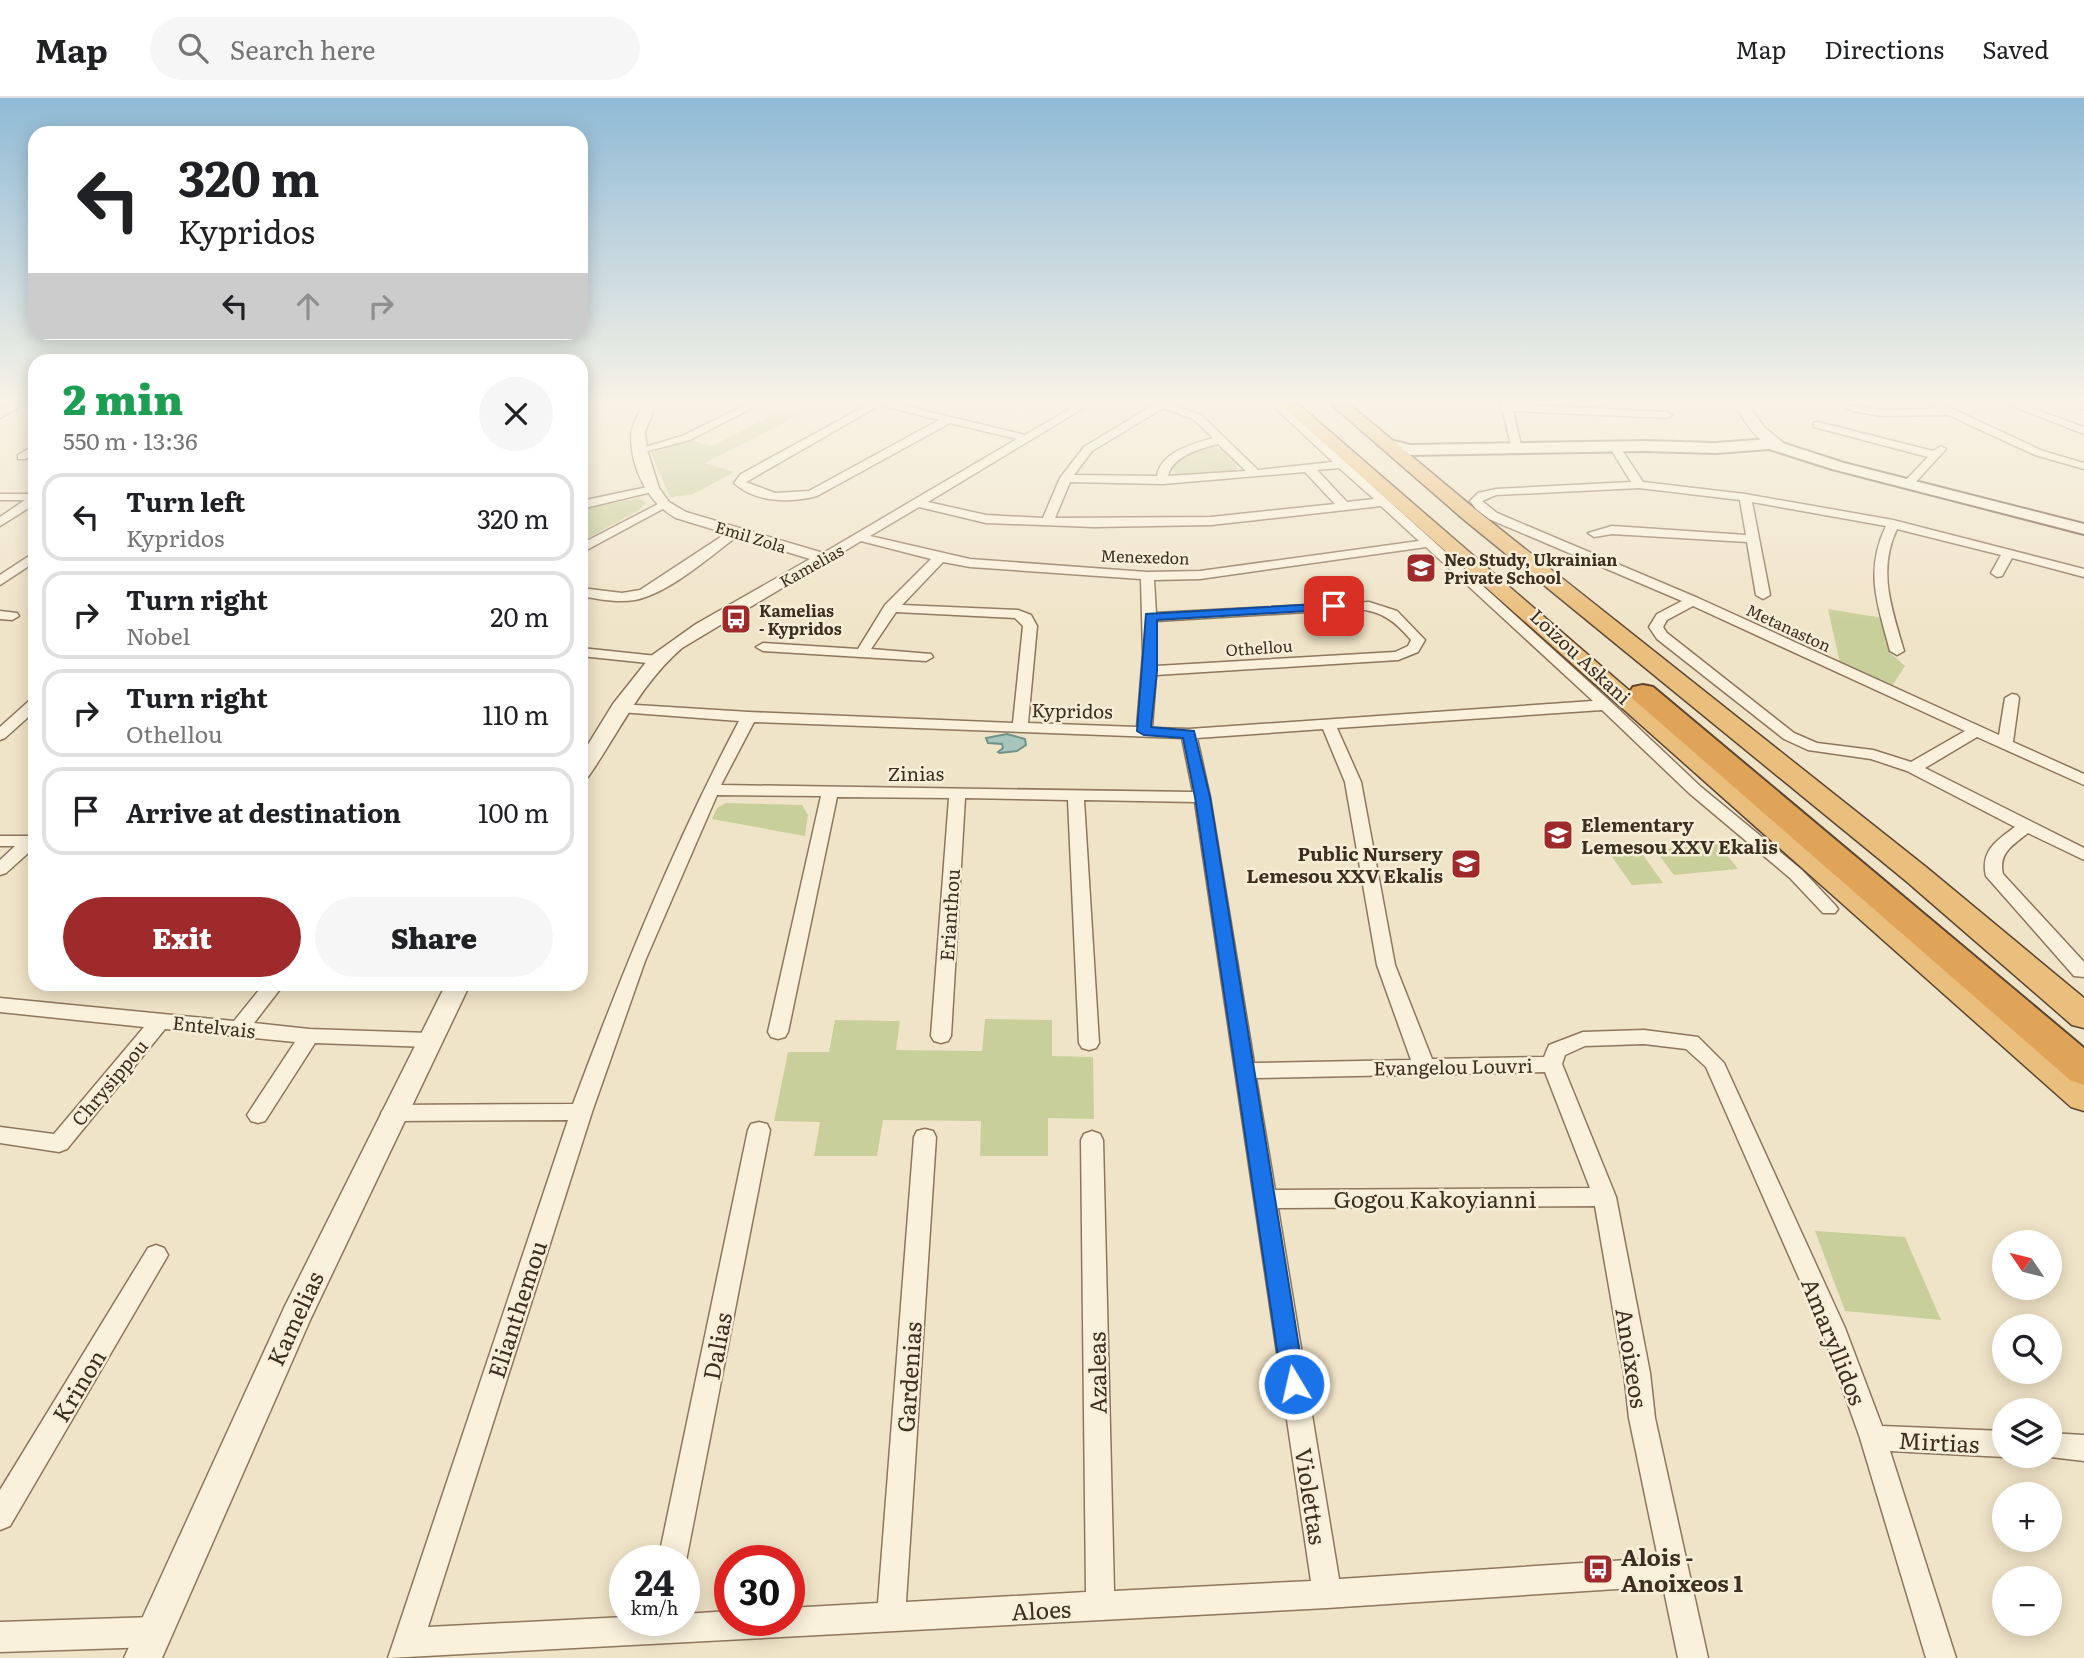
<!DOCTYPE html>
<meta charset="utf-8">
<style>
body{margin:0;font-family:Literata,serif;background:#f6f6f6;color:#202124;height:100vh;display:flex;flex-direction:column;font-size:26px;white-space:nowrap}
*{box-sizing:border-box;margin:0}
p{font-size:23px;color:#757577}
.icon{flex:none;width:38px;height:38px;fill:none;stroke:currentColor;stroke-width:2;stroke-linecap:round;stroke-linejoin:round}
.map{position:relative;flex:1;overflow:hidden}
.details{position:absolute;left:28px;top:256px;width:560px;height:637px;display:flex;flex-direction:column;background:#fff;border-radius:21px;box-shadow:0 4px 18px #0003}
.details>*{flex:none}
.hud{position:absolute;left:28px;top:28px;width:560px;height:214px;border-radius:21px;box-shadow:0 4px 18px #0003;background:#fff;color:#202124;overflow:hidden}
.needle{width:46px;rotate:305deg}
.tools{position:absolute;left:1992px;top:1132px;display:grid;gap:14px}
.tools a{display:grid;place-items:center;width:70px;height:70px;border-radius:50%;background:#fff;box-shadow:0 4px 18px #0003;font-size:35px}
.speed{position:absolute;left:609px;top:1447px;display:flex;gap:14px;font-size:35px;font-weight:700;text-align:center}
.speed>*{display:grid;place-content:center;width:91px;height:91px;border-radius:50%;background:#fff;box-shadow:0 4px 18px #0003;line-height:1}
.speed small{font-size:18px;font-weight:400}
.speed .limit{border:10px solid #d22;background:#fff;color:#111}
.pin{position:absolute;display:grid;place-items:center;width:60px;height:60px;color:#fff;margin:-30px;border-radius:14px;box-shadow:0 4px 10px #0006}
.me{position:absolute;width:77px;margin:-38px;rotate:351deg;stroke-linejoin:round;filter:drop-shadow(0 0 5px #0008)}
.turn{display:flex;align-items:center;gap:24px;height:147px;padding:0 35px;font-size:32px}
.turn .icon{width:91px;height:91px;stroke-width:2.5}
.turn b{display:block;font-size:49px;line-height:60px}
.lanes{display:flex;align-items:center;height:66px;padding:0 35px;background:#0003;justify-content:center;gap:35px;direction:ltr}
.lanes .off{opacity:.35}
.round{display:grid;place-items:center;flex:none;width:74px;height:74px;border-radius:37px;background:#f6f6f6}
.headline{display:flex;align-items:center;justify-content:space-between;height:119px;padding:0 35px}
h1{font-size:42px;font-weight:800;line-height:52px;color:#1e9e55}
.primary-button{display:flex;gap:14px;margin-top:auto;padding:14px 35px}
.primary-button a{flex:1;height:80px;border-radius:42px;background:#9e2a2b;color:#fff;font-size:28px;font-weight:800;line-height:80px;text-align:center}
.primary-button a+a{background:#f6f6f6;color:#202124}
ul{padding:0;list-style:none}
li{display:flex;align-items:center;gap:21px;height:88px;margin:0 14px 10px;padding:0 21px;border:4px solid #e0e0e0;border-radius:21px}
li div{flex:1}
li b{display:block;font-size:26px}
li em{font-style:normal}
header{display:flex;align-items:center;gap:42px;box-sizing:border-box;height:98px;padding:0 35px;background:#fff;border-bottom:2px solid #e0e0e0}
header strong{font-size:33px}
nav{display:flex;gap:38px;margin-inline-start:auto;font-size:24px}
.search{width:490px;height:63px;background:#f6f6f6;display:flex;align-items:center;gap:18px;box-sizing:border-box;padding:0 24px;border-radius:38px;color:#757577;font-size:26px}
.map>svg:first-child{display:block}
.green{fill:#c9cf9b}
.water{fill:#a9c4bc;stroke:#6f938a;stroke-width:2}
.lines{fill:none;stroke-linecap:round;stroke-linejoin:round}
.minor-casing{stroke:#8d765c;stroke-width:3}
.tertiary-casing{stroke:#8d765c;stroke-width:3}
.secondary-casing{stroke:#6f573f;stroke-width:4}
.trunk-casing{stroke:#5b4430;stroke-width:3}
.motorway-casing{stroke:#5b4430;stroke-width:4}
.minor{fill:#faf1dc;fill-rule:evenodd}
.tertiary{fill:#faf1dc;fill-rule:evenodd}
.secondary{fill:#faf1dc;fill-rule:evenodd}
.trunk{fill:#eabe7c;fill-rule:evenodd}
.motorway{fill:#e0a458;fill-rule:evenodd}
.route{fill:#1a73e8;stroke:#114b97;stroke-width:2}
.labels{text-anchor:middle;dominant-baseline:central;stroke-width:5;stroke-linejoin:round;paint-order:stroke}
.far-street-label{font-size:16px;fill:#3d2e20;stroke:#f7eed8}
.far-poi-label{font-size:16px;font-weight:bold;fill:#3d2e20;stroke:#f7eed8;text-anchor:start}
.street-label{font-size:19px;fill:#3d2e20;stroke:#f7eed8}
.poi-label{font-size:19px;font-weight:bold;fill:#3d2e20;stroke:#f7eed8;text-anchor:start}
.near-street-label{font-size:23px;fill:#3d2e20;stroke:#f7eed8}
.near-poi-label{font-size:23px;font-weight:bold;fill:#3d2e20;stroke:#f7eed8;text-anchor:start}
</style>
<header>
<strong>Map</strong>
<div class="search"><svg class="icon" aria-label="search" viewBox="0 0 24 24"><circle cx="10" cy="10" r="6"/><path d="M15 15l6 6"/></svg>Search here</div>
<nav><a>Map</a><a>Directions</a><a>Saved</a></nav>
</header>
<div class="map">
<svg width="2084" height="1560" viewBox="0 0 2084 1560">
<rect width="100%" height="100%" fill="#f0e4c8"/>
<g class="green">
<polygon points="795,306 821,306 705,365 735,374 691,397 670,399 651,355 689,342 712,348"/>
<polygon points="1208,348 1221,351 1238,369 1235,374 1187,379 1175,376 1173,368 1196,351"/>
<polygon points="639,400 646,405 639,412 581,444 581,412"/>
<polygon points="1828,511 1883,520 1890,555 1905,568 1892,588 1840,565"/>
<polygon points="726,705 802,707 808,717 805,738 712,721 717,710"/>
<polygon points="1718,746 1738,771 1674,777 1655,752"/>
<polygon points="1638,750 1663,785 1632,787 1607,752"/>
<polygon points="985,921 1052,922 1052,958 1093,959 1094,1021 1048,1020 1048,1058 980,1058 981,1023 883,1022 877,1058 814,1058 820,1024 774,1023 788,954 829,954 835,922 900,923 896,952 982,953"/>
<polygon points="1815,1133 1905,1139 1941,1222 1845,1213"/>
</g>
<polygon class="water" points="1007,636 1025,641 1026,647 1017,653 1000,655 998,654 1003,650 1002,646 988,645 986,640"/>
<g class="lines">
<g class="minor-casing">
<g id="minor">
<polygon points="12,306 24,306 0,320 0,313"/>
<polygon points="747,306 760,306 690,342 640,355 635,352 682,338"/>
<path d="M 869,306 L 897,306 L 1025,337 L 1078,306 L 1090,306 L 928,404 L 986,417 L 1043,420 L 1060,380 L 1084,349 L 1155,306 L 1170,306 L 1201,317 L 1258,372 L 1333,364 L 1271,306 L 1282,306 L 1611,604 L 1701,689 L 1802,772 L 1835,807 L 1838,811 L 1835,815 L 1823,815 L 1790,780 L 1689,695 L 1602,612 L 1337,630 L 1361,684 L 1395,867 L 1432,961 L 1544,959 L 1549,947 L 1583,934 L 1644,932 L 1698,939 L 1724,965 L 1845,1230 L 1882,1328 L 2004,1333 L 2004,1359 L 1890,1353 L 1956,1560 L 1926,1560 L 1860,1340 L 1821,1230 L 1706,969 L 1686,951 L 1644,946 L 1585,948 L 1565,957 L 1562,966 L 1616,1099 L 1650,1275 L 1655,1320 L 1708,1560 L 1678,1560 L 1663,1488 L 1327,1510 L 388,1560 L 568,1022 L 392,1023 L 385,1021 L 381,1015 L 385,1009 L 392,1007 L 573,1006 C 622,875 674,746 739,623 L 620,614 L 613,610 L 620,606 L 749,614 L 1013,625 L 1023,528 L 1015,520 L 896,514 L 871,551 L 931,556 L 933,559 L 926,563 L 763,553 L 756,549 L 763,545 L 858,551 L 885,507 L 931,461 L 861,443 L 828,463 L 820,463 L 820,457 L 1017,341 L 950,325 L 817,398 C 790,405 756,405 734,385 L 741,376 ZM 880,307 L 939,322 L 809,393 L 775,395 L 746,384 ZM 1163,310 L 1193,321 L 1213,340 C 1192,346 1161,354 1157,378 L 1074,377 L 1092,353 ZM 1218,346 L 1246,373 L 1168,378 C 1172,358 1201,350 1218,346 ZM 1339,370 L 1374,401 L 1347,404 L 1317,372 ZM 1305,374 L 1335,406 L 1211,419 L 1055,420 L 1070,384 L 1163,386 ZM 1381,408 L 1419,443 L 1200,473 L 1147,474 L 970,461 L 870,438 L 919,409 L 986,425 L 1094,429 L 1211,427 ZM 1426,449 L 1593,603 L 1189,631 L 1152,630 L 1156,577 L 1398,562 L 1418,554 L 1425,542 L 1397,513 L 1369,504 L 1156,515 L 1154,482 L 1200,481 ZM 943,464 L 970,469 L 1141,481 L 1143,556 L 1137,629 L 1028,625 L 1037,528 L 1031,517 L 1018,512 L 902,507 ZM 1357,511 C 1382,513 1395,523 1411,542 L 1408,548 L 1395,554 L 1156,568 L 1156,523 ZM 754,624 L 1182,640 L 1193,694 L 721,687 ZM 1323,631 L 1345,684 L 1377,867 L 1411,962 L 1254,965 L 1210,699 L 1197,640 ZM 717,697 L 821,698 L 768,934 L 771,939 L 778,941 L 785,939 L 788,934 L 837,699 L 949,700 L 931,938 L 934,943 L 941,945 L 948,943 L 951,938 L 965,700 L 1068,702 L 1079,945 L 1082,950 L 1089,952 L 1096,950 L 1099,945 L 1084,702 L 1195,704 L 1311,1483 L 1114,1493 L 1103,1042 L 1100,1036 L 1092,1033 L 1084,1036 L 1081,1042 L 1086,1494 L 906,1504 L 936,1039 L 933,1033 L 925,1031 L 917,1033 L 914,1039 L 878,1505 L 789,1510 L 789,1522 L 730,1522 L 730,1513 L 684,1516 L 684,1522 L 625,1522 L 625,1519 L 428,1529 L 592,1014 L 645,863 ZM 1545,974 L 1590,1090 L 1275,1092 L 1256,980 ZM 1595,1108 L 1624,1275 L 1629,1320 L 1658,1460 L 1339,1481 L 1278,1110 Z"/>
<polygon points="1501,306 1667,314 1672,317 1667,320 1513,313 1522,351 1517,354 1512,351"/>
<polygon points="1838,306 1881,312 1937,311 1929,306 1942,306 2043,353 2084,365 2084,371 2035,357 1948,317 1881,318 1852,313"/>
<polygon points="2007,306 2021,306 2084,329 2084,336"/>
<polygon points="1818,324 1933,353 1941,348 1946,351 1912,388 1908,389 1902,386 1928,359 1814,329 1814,325"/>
<path d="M 1614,345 L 1618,346 L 1643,384 L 1745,396 L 1893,422 L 2084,471 L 2084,479 L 2012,460 L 2002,478 L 1997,479 L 1991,475 L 2001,457 L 1897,431 C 1877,473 1892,511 1904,553 L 1897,557 L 1890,553 C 1878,507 1864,474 1886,428 L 1752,404 L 1770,497 L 1763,501 L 1756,497 L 1747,444 L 1612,436 L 1594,439 L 1588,435 L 1612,428 L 1746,437 L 1740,402 L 1639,390 L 1496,397 L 1482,403 L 1497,415 L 1698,500 L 1999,637 L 2005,600 L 2012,596 L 2017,597 L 2019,600 L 2013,644 L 2084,676 L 2084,687 L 1977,639 L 1925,670 L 2084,750 L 2084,762 L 2028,735 C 2013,747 1998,755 2003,776 L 2084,864 L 2084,879 L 2074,878 L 1986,778 C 1980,753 1997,742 2015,729 L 1907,673 L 1871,661 L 1808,652 L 1784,641 L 1657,541 L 1649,529 L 1657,516 L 1682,503 L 1489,421 L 1476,411 L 1470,403 L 1478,395 L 1496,391 L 1631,384 L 1609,348 ZM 1693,508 L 1965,633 L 1911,664 L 1873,652 L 1817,645 L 1794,635 L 1667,535 L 1663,529 L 1667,522 Z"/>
<polygon points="35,347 35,355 26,361 18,361 18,357"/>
<polygon points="652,388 656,389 656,393 581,411 581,403"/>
<polygon points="0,396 35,396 35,406 0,428 0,419 25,402 0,402"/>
<polygon points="660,405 670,407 581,455 581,446"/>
<path d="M 736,429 L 742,433 L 740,436 C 712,457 670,495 635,502 C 617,505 598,501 581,498 L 581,490 L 622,495 L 640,492 Z"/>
<polygon points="35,454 35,464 0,487 0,477"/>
<polygon points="0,513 17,515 19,518 12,522 0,521"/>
<polygon points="581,550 657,558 664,562 657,566 581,558"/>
<polygon points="35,601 35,613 5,640 0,642 0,629 30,602"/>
<polygon points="0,738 35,738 35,749 6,775 0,777 0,762 15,748 0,748"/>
<polygon points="264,886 284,886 254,925 309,931 429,935 436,937 439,942 436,947 429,949 315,945 265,1023 258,1025 251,1023 247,1017 295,944 165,931 67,1051 59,1054 0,1045 0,1029 54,1036 144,929 0,914 0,900 234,923"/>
<polygon points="759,1024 767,1026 770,1032 686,1463 684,1467 684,1463 658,1463 748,1032 751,1026"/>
<polygon points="156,1147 164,1150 168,1157 164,1164 10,1428 0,1432 0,1392 148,1150"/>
<polygon points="2049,1335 2084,1337 2084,1363 2042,1358 2049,1358"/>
<polygon points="154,1519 164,1524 169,1534 164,1544 154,1549 0,1554 0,1524"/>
</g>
</g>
<g class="tertiary-casing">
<g id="tertiary">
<path d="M 643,306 L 656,306 L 645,334 L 647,352 L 659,390 L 669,404 L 686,414 L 830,457 L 832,460 L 682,550 C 640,586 619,635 588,679 L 581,681 L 581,658 L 613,606 L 651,558 L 696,526 L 810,461 L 676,420 C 647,404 631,370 631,337 C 632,327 639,315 643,306 Z"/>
<path d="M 1734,306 L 1747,306 L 1765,330 L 1785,346 L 1785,352 C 1764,356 1743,321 1734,306 Z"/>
<polygon points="2075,306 2084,306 2084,311 2076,309"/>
<polygon points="446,886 470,886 311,1220 162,1560 124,1560 284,1210"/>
</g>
</g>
<g class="secondary-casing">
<polygon id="secondary" points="1386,341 1410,347 1645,343 1716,345 1770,341 1844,365 2084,426 2084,436 1832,371 1769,351 1716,355 1645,353 1410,357 1381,349 1378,346 1381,343"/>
</g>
<g class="trunk-casing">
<g id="trunk">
<polygon points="1280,306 1298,306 1801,741 2084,979 2084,1013 2071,1009"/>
<polygon points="1331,306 1349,306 1476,412 1926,769 2084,900 2084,930 2072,927 1906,783 1462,420"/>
</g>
</g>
<g class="motorway-casing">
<polygon id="motorway" points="1643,587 1653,589 2084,950 2084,987 2070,982 1633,601 1629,595 1633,589"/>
</g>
<use href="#minor" class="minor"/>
<use href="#tertiary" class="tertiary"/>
<use href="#secondary" class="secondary"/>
<use href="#trunk" class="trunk"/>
<use href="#motorway" class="motorway"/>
</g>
<linearGradient id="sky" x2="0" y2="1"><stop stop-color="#8fbad6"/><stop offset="0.58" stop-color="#f8f3e6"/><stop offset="1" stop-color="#f8f3e6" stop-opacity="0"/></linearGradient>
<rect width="2084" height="524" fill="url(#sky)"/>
<polygon class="route" points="1334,505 1339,506 1339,511 1157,522 1157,573 1151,629 1194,633 1210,699 1305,1286 1302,1293 1294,1296 1286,1293 1282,1286 1195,699 1183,640 1144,637 1137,633 1146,516"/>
<defs>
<g id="school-square" transform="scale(1.575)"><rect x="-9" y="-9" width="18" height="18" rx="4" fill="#9e2a2b" stroke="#f7eed8"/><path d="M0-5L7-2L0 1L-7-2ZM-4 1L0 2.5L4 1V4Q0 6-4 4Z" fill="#fff"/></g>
<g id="bus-square" transform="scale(1.575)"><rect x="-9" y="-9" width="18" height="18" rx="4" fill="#9e2a2b" stroke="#f7eed8"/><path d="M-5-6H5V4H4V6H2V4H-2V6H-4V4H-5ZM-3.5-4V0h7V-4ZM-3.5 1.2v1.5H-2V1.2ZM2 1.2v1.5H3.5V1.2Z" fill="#fff"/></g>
</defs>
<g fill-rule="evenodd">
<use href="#school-square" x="1421" y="470"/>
<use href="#bus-square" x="736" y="521"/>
<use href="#school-square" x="1558" y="737"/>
<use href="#school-square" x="1466" y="766"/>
<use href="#bus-square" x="1598" y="1471"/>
</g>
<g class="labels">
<g class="far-street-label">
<text transform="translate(751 438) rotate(17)">Emil Zola</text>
<text transform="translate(1145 458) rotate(2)">Menexedon</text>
<text transform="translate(811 467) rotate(-29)">Kamelias</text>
<text transform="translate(1789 529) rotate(25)">Metanaston</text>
<text transform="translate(1259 549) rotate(-4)">Othellou</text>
</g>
<g class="far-poi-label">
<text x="1444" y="461">Neo Study, Ukrainian<tspan x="1444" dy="18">Private School</tspan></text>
<text x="759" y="512">Kamelias<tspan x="759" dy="18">- Kypridos</tspan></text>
</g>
<g class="street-label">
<text transform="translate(1581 558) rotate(43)">Loizou Askani</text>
<text transform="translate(1072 612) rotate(1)">Kypridos</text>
<text x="916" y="675">Zinias</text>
<text transform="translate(949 817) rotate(-86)">Erianthou</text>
<text transform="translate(214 928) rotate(6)">Entelvais</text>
<text transform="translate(1453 968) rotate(-1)">Evangelou Louvri</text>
<text transform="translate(109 984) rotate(-50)">Chrysippou</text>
</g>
<g class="poi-label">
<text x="1581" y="726">Elementary<tspan x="1581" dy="22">Lemesou XXV Ekalis</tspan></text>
<text x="1443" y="755" text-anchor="end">Public Nursery<tspan x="1443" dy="22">Lemesou XXV Ekalis</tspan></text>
</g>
<g class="near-street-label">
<text x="1435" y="1100">Gogou Kakoyianni</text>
<text transform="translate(516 1211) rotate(-72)">Elianthemou</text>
<text transform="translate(294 1220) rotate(-65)">Kamelias</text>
<text transform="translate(1835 1243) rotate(68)">Amaryllidos</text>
<text transform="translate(716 1248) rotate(-79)">Dalias</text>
<text transform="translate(1633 1260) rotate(81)">Anoixeos</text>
<text transform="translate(1096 1275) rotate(-91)">Azaleas</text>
<text transform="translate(908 1279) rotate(-86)">Gardenias</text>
<text transform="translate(78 1287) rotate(-59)">Krinon</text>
<text transform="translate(1939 1343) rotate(3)">Mirtias</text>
<text transform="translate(1312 1398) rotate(81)">Violettas</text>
<text transform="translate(1041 1511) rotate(-3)">Aloes</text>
</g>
<g class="near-poi-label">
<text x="1621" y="1458">Alois -<tspan x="1621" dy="26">Anoixeos 1</tspan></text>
</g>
</g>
</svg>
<div class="tools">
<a><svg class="needle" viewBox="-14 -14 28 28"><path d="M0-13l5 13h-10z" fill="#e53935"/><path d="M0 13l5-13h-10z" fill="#757577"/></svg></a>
<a><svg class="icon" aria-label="search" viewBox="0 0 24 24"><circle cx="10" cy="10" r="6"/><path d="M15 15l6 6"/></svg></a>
<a><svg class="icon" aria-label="layers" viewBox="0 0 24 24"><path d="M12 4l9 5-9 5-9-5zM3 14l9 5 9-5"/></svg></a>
<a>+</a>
<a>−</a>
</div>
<div class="speed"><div>24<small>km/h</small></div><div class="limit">30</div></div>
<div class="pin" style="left:1334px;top:508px;background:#d93025"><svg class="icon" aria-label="arrive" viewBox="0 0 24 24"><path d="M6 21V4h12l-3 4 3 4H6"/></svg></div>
<svg class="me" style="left:1294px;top:1286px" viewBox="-20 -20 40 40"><circle r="17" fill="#1a73e8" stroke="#fff" stroke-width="3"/><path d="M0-11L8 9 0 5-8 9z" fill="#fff"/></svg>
<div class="hud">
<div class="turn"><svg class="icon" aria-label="left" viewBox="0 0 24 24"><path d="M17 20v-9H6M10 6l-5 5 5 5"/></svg><div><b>320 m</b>Kypridos</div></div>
<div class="lanes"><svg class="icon" aria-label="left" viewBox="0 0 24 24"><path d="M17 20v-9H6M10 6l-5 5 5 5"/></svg><svg class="icon off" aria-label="ahead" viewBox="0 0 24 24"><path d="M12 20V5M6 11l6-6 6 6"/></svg><svg class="icon off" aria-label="right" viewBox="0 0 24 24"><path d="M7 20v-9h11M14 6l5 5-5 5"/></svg></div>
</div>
<section class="details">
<div class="headline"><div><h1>2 min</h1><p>550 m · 13:36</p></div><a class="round"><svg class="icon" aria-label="close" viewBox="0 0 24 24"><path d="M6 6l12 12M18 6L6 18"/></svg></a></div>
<ul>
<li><svg class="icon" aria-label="left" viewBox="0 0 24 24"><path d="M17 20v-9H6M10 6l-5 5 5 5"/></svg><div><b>Turn left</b><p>Kypridos</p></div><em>320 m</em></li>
<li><svg class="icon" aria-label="right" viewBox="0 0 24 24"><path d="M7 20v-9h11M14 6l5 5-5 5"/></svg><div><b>Turn right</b><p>Nobel</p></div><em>20 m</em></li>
<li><svg class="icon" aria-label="right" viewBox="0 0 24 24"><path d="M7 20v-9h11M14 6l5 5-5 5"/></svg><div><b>Turn right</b><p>Othellou</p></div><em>110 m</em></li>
<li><svg class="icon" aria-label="arrive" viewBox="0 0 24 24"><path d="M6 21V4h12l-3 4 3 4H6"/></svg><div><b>Arrive at destination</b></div><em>100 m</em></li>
</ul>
<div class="primary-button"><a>Exit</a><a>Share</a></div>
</section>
</div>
